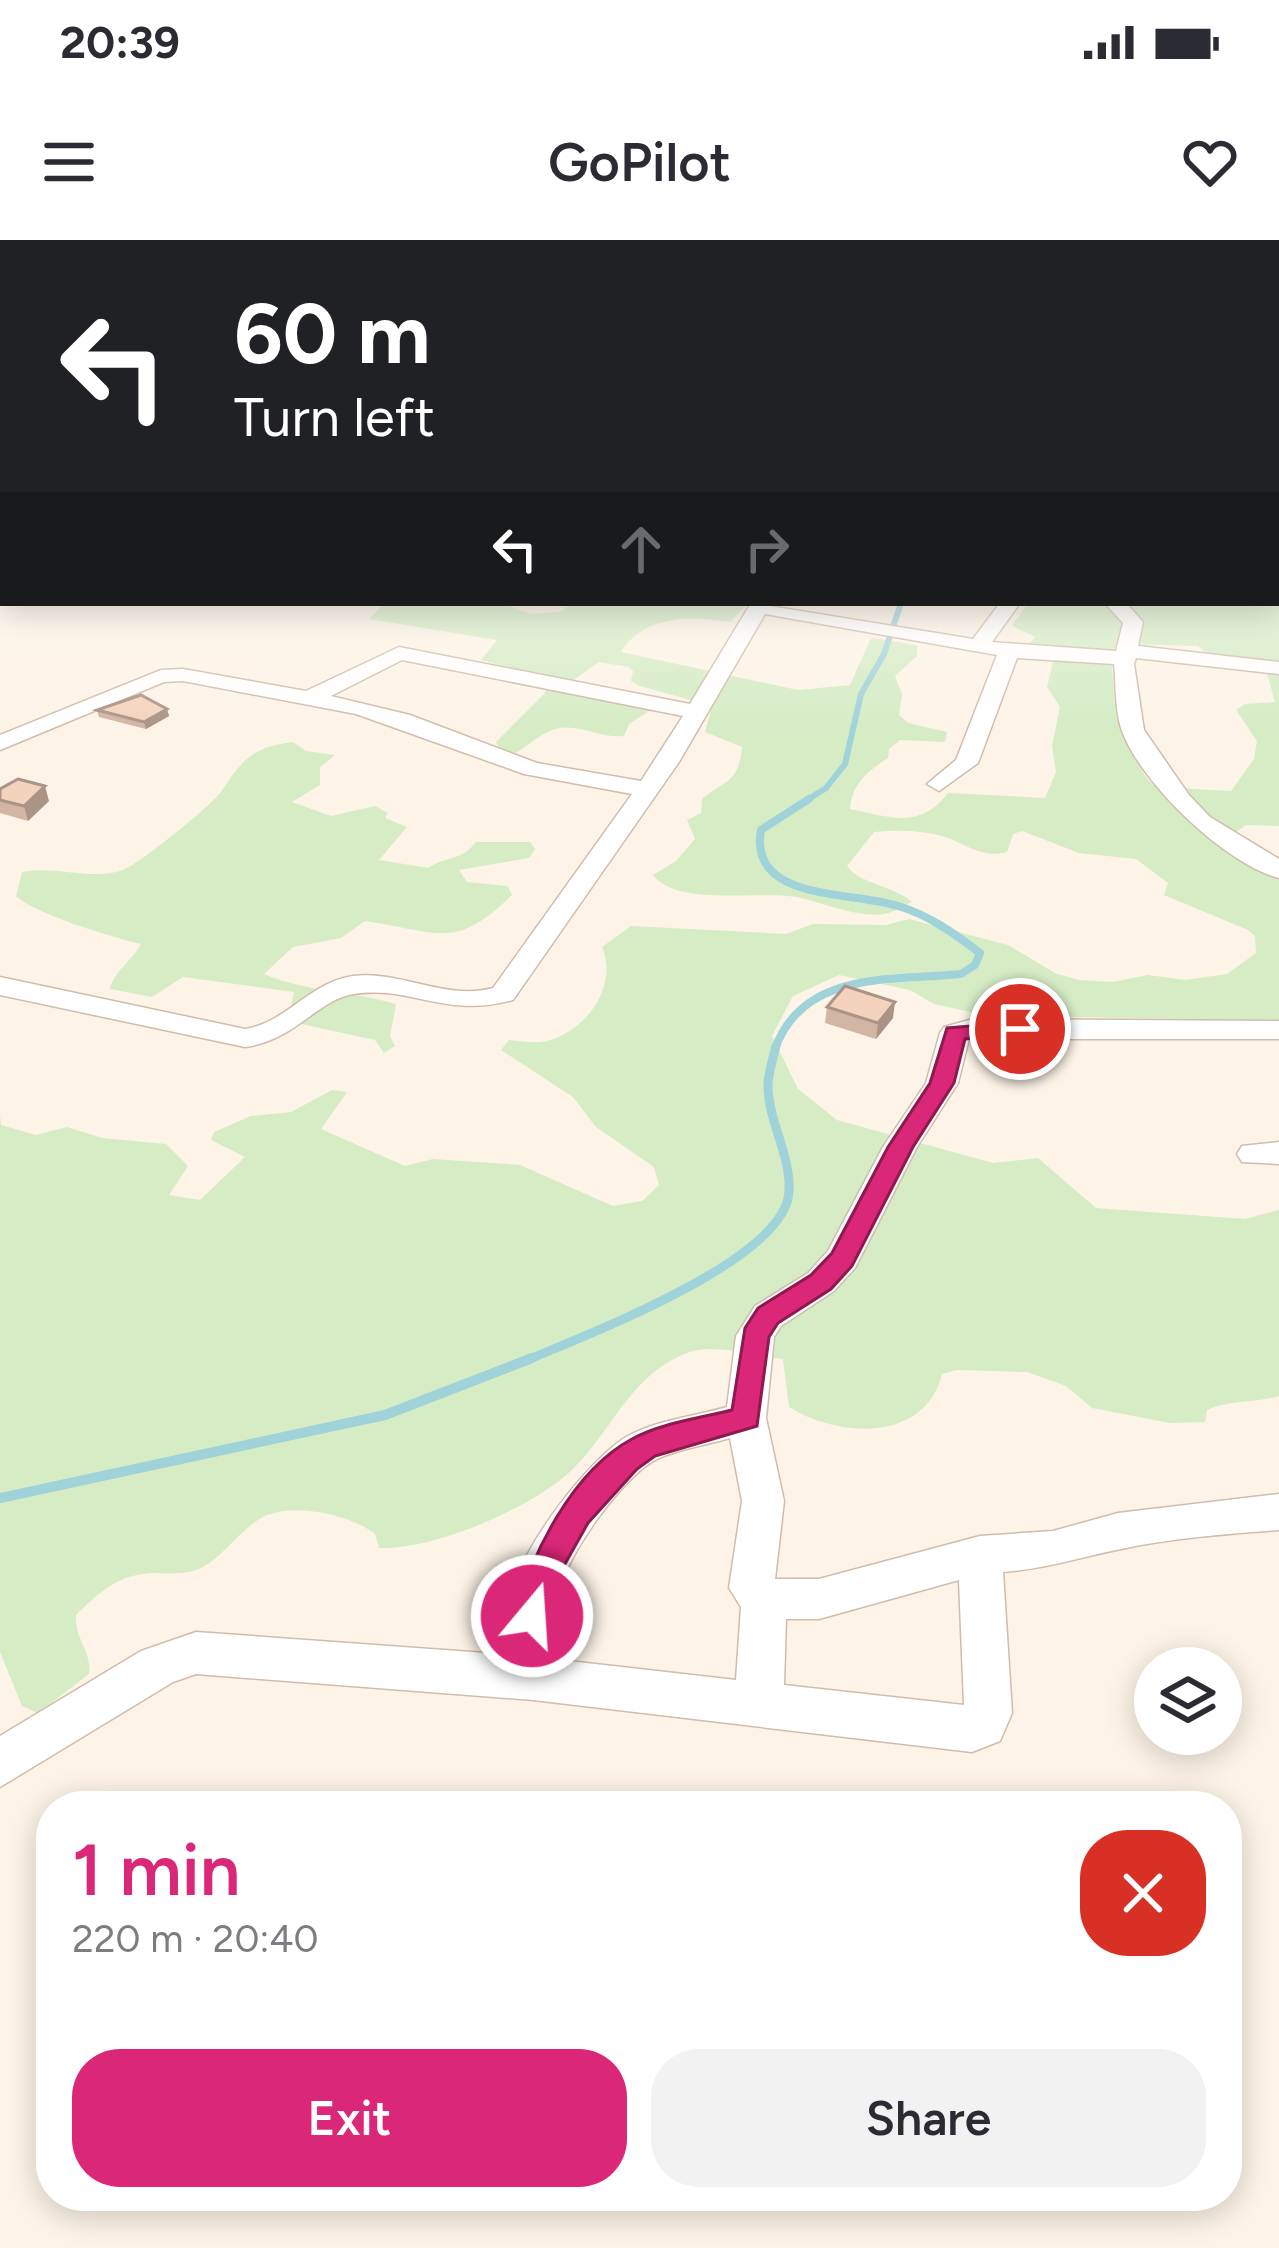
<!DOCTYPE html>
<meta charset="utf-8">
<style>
body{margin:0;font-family:Figtree,sans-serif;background:#f2f2f3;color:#2b2b33;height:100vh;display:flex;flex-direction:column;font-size:45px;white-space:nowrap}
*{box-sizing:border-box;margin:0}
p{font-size:39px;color:#7c7c81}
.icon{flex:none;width:66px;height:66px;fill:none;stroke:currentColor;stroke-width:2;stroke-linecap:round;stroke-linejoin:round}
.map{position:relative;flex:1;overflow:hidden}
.drawer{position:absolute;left:36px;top:1551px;width:1206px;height:420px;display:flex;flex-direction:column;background:#fff;border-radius:48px;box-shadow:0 6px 30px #0003}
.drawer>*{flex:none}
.top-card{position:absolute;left:0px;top:0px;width:1281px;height:366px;box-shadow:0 6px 30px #0003;background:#202124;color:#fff;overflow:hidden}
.controls{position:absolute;left:1134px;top:1407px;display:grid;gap:24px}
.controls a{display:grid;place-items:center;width:108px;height:108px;border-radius:50%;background:#fff;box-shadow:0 6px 30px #0003;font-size:60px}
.pin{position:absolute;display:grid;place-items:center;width:102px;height:102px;color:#fff;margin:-51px;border:6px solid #fff;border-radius:50%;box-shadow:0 3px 12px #0007}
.me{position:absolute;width:132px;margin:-66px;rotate:18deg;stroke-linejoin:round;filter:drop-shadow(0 0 9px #0008)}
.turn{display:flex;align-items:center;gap:42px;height:252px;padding:0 36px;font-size:54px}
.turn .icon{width:156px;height:156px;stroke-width:2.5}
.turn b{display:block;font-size:84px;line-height:102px}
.lanes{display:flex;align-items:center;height:114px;padding:0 36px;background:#0003;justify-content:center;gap:60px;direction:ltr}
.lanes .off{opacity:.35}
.round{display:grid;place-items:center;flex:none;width:126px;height:126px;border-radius:48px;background:#f2f2f3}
.head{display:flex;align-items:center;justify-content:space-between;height:204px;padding:0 36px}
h1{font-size:72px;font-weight:600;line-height:90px;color:#db2777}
.primary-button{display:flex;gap:24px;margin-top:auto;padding:24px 36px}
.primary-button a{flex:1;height:138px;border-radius:48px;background:#db2777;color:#fff;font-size:48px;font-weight:600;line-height:138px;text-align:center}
.primary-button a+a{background:#f2f2f3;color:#2b2b33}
.status{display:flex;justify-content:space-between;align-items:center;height:84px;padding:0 60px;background:#fff;direction:ltr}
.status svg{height:33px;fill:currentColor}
header{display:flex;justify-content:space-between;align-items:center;height:156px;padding:0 36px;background:#fff;font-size:54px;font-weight:600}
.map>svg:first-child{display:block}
.green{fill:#d5ecc5;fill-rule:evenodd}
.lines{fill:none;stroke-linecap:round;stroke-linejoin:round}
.stream-far3{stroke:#a0d2da;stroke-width:6}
.stream-far2{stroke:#a0d2da;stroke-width:8}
.stream-far1{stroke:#a0d2da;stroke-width:9}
.stream{stroke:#a0d2da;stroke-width:10}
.street-casing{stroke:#d0bcac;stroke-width:3}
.street{fill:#fff;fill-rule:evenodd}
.wall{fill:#d2b5a3}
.shaded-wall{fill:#ab9485}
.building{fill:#f4d3be;stroke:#ab9485;stroke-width:3}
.route{fill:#db2777;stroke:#8e194d;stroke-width:3}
</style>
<div class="status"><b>20:39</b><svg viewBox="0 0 49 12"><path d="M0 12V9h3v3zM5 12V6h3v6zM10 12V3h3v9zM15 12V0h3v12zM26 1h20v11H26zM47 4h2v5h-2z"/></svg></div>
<header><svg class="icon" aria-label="menu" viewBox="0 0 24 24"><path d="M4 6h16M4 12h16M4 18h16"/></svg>GoPilot<svg class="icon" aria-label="heart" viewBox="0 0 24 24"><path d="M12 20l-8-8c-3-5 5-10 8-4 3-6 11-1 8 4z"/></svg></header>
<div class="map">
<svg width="1279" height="2008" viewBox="0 0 1279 2008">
<rect width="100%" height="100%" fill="#fdf4e7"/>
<g class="green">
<path d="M 1279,338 L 1279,586 L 1246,585 L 1220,604 L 1279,633 L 1279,780 L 989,776 L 934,764 L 910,750 L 839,735 L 793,756 L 772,796 L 798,849 L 837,880 L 993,923 L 1038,918 L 1096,968 L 1245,979 L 1279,970 L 1279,1156 C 1256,1163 1228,1160 1207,1170 L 1205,1182 L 1170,1183 L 1092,1168 L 1066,1146 L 1027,1132 L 957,1130 L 942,1134 C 925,1203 838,1198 789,1167 L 783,1119 C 757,1116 715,1103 690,1112 C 631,1133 615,1187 574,1228 C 535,1267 434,1310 379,1308 L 375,1294 C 351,1275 297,1263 267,1275 C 242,1286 225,1316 201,1328 C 187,1335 171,1333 155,1333 C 118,1334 101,1351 76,1375 C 74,1399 92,1410 89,1434 L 38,1473 L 22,1466 L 0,1412 L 0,875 L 1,885 L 36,895 L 67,887 L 102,898 L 166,904 L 188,926 L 169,955 L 200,960 L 245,917 L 211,900 L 214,892 L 251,876 L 291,872 L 332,850 L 347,852 L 321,889 L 405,926 L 433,919 L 520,925 L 613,966 L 642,961 L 659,945 L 654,927 L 596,887 L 573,857 L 501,810 L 509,800 C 521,801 534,804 547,801 C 586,791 619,746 602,707 L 631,686 L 786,694 L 813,684 L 886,685 L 909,679 L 1008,705 L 1055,733 L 1078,740 L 1113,742 L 1148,735 L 1185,740 L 1227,734 L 1256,713 L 1255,696 L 1248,690 L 1164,655 L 1168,643 L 1136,619 L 1079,613 L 1022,591 L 1013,594 L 1007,612 C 980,619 966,603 942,596 C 919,590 898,590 874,592 L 847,626 C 861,645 893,645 912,662 C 904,666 894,672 885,674 C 859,678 826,664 801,658 C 765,649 678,668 653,635 L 676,621 L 695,599 L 687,580 L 701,573 L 702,559 C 728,538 738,543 742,507 L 705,492 L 712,466 L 640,446 L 631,441 L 633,431 L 629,427 L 599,422 L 575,439 L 578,454 L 651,470 L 629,484 L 624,496 C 600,499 576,481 552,490 C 539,495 527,506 516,513 L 500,510 L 496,502 L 545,453 L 546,436 L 481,420 L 497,400 L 369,379 L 385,363 L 500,363 L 531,374 L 560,372 L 573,363 L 747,364 L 730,382 C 690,376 645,374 621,412 L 798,450 L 850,445 L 871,398 L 917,405 L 917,416 L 895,436 L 902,454 L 899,475 L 908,483 L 947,492 L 945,502 L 900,500 L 889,509 L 888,518 C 868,531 852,543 850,569 C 890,577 920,590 948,553 L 1045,558 L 1056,532 L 1052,506 L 1060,467 L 1047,447 L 1053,422 L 1027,407 L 1035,397 L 1012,386 L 1028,363 L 1278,363 ZM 1119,404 L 1198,406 L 1209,416 L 1267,433 L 1275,462 L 1245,464 L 1236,470 L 1257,501 L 1254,519 L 1231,551 L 1156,547 L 1149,541 C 1122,504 1114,469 1112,424 L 1101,421 Z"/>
<path d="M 293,502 L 306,511 L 335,515 L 320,527 L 320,545 L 292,562 L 331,576 L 375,566 L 388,573 L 385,578 L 407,587 L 379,620 L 428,628 C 446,616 462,621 476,602 L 530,602 L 535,609 L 529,618 L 459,630 L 467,642 L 508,646 L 512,655 C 454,712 437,691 365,681 L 341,698 L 293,707 L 264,734 C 306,752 352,751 396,764 L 390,796 L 395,806 L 384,813 L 375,800 L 301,784 L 291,767 L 294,752 L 183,737 L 152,757 L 110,749 C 113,732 133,720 141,704 C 112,697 35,674 16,656 L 22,632 C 55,625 95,642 125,629 C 139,624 213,564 221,552 C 242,520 252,507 293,502 Z"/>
</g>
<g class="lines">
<polyline class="stream-far3" points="804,562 826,548 845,524 861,454 884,414 901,363"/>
<path class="stream-far2" d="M 775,809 C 803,730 891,741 961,734 L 975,725 L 980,713 C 955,694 929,675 898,666 C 853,651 748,662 761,590 L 809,559"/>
<path class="stream-far1" d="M 525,1121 C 583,1096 787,1020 789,951 C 791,915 767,879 768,843 C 769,831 773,818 776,806"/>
<polyline class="stream" points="0,1258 385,1175 532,1118"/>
<g class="street-casing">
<g id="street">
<rect x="0" y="230" width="3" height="10"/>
<rect x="1278" y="232" width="1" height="11"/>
<rect x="1278" y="287" width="1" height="10"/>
<path d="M 751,363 L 973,399 L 1000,363 L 1020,363 L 992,402 L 1116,411 L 1123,383 L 1105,363 L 1126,363 L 1143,382 L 1138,406 L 1279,422 L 1279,434 L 1136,418 L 1134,424 L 1144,490 L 1189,555 L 1210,577 L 1279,619 L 1279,638 C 1226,625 1138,541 1121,488 C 1115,469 1116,444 1114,424 L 1017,418 L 978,523 L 939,551 L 927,544 L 956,520 L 997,415 L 765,374 L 679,522 L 513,760 C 445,779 411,745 354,754 C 318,759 296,800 245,807 L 0,755 L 0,737 L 245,789 C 286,783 310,742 353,736 C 400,730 446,761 493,748 L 632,554 L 524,534 L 356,474 L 183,441 L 164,442 L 0,510 L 0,495 L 161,430 L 183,429 L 306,451 L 399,407 L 690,464 ZM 402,420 L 683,476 L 641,541 L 537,523 L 410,475 L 331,456 Z"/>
<path d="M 973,779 L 1279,781 L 1279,799 L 969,799 L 958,843 L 917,907 L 855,1028 L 834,1051 L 781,1086 L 774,1097 L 766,1178 L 784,1261 L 775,1339 L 819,1339 L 980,1296 L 1053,1291 L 1118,1273 L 1279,1254 L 1279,1290 C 1226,1294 1173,1298 1121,1309 C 1081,1317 1045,1329 1003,1332 L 1012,1473 L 1000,1501 L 972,1512 L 533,1460 L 196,1434 L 173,1442 L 0,1547 L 0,1496 L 141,1411 L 196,1392 L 514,1415 C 517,1398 509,1385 509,1369 C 509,1322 588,1218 628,1196 C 657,1180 696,1176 727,1167 L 736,1096 L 755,1066 L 808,1033 L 828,1011 L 883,907 L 926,843 L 940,793 L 944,787 ZM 730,1198 L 742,1261 L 729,1348 L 741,1367 L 736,1440 L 560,1420 C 563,1400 552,1382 555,1364 C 561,1323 620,1238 657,1219 C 678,1209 707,1205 730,1198 ZM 959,1340 L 964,1465 L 784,1445 L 786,1379 L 819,1379 Z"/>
<polygon points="1279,902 1279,924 1242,922 1237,914 1242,906"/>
</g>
</g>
<use href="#street" class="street"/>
</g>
<g class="wall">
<polygon points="167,469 169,476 146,489 99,477 97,470"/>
<polygon points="0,549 49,561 28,581 0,573"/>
<polygon points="827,767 893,778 876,799 825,783"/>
</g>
<g class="shaded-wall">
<polygon points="167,469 169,476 146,489 144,482"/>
<polygon points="45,546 49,561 28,581 24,566"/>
<polygon points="895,762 893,778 876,799 878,783"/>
</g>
<g class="building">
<polygon points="141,455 167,469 144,482 97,470"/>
<polygon points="18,539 45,546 24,566 0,560 0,549"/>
<polygon points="845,746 895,762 878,783 827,767"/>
</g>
<linearGradient id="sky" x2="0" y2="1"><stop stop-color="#96c6e8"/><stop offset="0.43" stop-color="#fefaf4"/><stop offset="1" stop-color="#fefaf4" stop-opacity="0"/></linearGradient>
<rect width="1279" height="490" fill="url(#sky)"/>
<path class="route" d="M 1020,782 L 1028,784 L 1028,794 L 965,799 L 954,843 L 913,907 L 852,1026 L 831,1049 L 778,1083 L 769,1097 L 757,1186 L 655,1216 L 637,1229 L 588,1283 L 561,1331 L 544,1386 L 532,1391 L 519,1386 L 514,1376 C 532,1314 572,1231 632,1199 C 661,1183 700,1178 732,1170 L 745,1088 L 758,1068 L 811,1035 L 832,1013 L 888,907 L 930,843 L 947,788 Z"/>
</svg>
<div class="controls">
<a><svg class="icon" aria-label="layers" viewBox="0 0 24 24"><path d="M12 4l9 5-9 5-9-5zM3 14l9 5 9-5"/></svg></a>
</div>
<div class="pin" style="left:1020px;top:789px;background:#d93025"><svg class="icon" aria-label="arrive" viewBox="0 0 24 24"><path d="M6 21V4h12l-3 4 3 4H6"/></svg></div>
<svg class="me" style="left:532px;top:1376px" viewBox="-20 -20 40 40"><circle r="17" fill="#db2777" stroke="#fff" stroke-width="3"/><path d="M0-11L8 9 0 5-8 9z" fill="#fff"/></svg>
<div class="top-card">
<div class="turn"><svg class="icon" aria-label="left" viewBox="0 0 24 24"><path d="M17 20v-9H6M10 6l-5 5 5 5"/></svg><div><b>60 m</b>Turn left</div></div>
<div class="lanes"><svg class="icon" aria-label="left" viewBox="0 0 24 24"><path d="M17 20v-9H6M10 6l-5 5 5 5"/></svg><svg class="icon off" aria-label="ahead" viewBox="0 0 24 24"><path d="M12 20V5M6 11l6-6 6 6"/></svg><svg class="icon off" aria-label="right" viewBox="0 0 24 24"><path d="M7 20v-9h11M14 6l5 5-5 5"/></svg></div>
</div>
<section class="drawer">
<div class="head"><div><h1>1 min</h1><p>220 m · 20:40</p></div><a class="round" style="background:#d93025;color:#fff"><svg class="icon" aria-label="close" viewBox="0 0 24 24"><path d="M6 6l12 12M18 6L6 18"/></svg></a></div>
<div class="primary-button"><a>Exit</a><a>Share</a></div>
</section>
</div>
